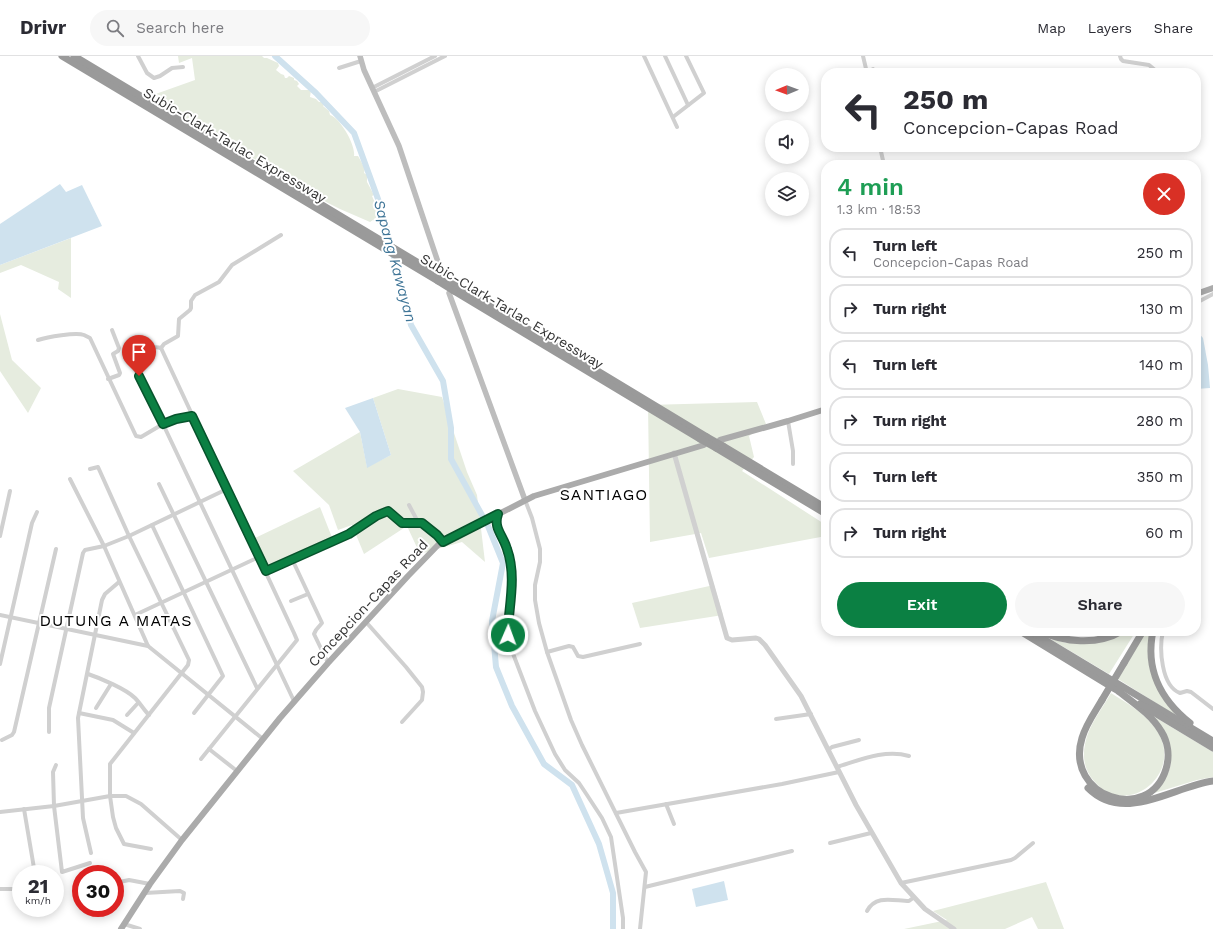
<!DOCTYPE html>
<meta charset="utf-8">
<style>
body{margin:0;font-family:"Work Sans",sans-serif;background:#f7f7f7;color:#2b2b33;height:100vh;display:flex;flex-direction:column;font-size:15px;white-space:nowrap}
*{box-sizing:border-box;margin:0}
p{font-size:13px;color:#7c7c81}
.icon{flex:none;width:22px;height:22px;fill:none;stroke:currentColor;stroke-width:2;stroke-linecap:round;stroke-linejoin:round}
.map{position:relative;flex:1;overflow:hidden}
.panel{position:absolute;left:821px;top:104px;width:380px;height:476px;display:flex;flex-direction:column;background:#fff;border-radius:16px;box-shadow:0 2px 10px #0003}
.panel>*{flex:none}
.banner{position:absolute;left:821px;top:12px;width:380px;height:84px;border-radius:16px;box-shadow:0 2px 10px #0003;background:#fff;color:#2b2b33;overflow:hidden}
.needle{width:26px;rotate:269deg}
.controls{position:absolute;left:765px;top:12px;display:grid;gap:8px}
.controls a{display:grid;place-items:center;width:44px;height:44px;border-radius:50%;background:#fff;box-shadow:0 2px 10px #0003;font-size:20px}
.speed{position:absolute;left:12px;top:809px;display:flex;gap:8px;font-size:20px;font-weight:700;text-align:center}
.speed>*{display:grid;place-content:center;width:52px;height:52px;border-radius:50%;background:#fff;box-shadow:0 2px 10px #0003;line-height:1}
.speed small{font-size:10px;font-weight:400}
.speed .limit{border:6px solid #d22;background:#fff;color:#111}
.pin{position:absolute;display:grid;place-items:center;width:34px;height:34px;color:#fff;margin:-41px -17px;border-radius:50% 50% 50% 0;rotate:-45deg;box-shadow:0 0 4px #0007}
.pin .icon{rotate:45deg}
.me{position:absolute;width:44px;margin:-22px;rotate:2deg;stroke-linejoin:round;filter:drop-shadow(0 0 3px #0008)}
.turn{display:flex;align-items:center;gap:14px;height:84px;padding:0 16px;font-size:18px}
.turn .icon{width:52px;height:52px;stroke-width:2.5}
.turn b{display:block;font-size:28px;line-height:34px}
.round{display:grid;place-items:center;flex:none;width:42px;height:42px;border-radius:21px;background:#f7f7f7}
.overview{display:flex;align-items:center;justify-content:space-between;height:68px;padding:0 16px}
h1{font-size:24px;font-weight:600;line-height:30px;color:#1e9e55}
.primary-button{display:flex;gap:8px;margin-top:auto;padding:8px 16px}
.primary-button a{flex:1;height:46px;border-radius:24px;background:#0b8043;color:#fff;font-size:16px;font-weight:600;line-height:46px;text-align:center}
.primary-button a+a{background:#f7f7f7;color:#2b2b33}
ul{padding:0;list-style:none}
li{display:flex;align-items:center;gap:12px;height:50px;margin:0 8px 6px;padding:0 8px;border:2px solid #e1e1e2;border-radius:16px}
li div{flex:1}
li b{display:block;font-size:15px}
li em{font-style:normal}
header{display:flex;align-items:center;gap:24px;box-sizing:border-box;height:56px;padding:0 20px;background:#fff;border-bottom:1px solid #e1e1e2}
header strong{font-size:19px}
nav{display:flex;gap:22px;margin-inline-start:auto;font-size:14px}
.search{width:280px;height:36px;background:#f7f7f7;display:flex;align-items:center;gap:10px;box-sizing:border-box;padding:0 14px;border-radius:22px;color:#7c7c81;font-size:15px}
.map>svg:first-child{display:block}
.green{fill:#e6ecdf}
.water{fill:#cfe2ee}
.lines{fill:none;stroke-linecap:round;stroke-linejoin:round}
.river{stroke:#cfe2ee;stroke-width:6}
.minor{stroke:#d0d0d0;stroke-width:4}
.tertiary{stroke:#d0d0d0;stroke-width:5}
.secondary{stroke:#bdbdbd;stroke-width:5.5}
.primary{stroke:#ababab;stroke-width:6}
.motorway{stroke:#9a9a9a;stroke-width:7}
.motorway-bridge{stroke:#9a9a9a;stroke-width:7}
.route-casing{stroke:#07532c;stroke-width:10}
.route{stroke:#0b8043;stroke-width:7}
.labels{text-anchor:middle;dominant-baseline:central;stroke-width:4;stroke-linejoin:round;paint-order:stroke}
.street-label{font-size:14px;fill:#333;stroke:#fff}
.water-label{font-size:15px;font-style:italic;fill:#3f7597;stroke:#fff}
.quarter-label{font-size:16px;letter-spacing:1px;fill:#000;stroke:#fff}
</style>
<header>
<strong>Drivr</strong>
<div class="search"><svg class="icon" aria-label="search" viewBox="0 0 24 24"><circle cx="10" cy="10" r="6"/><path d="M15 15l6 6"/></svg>Search here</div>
<nav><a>Map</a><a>Layers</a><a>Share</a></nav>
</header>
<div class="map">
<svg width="1213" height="873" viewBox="0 0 1213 873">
<rect width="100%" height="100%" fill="#fff"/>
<g class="green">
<path d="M 178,0 L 262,0 L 264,2 L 267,2 L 278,7 L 279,10 L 276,14 L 281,18 L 284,19 L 285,22 L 287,22 L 289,20 L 294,22 L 294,24 L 297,25 L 299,28 L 297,30 L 301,34 L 311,34 L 310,41 L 316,43 L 319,46 L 322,46 L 325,48 L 323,50 L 329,55 L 330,59 C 340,62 356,89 354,100 L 358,100 C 361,105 363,109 365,113 L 364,117 L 367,119 L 367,126 L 374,139 L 372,140 L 379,156 L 376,159 L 378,168 L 373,164 L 370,166 L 340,153 L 328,147 L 226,86 L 223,87 L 150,40 L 195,24 L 192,2 L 179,7 Z"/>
<polygon points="71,182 71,242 58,233 59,226 21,209 0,217 0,209"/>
<polygon points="0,258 12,304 41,332 28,357 0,315"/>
<polygon points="398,333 442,341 467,416 477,439 485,506 462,486 420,498 407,470 364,498 352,469 338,474 329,449 293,415 360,376 367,411 391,399 373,342"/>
<polygon points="757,346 766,368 749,380 754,401 742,415 826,469 826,480 709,502 701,477 650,486 648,349"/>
<polygon points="320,451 333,484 266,513 253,483"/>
<polygon points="714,529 723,559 640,572 632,547"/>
<polygon points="1126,575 1136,575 1109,618 1052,584 1053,583 1066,587 1121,578"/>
<polygon points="1146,575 1151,575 1149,603 1176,658 1175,659 1118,623"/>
<path d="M 1111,637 C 1125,646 1141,655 1152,668 C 1191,713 1128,766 1094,725 C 1085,715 1082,702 1085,688 C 1088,670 1102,653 1111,637 Z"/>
<path d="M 1153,660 L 1213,696 L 1213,721 L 1197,724 L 1148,739 C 1158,731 1172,718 1171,703 C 1171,696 1157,669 1153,660 Z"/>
<polygon points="1046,826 1064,873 1038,873 1032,861 1005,873 904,873 947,864 933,855"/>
</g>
<g class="water">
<polygon points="60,128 66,136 82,129 102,170 0,209 0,168"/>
<polygon points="1196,274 1203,282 1208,309 1210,332 1196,333"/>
<polygon points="373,342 391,399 367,412 360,376 345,352"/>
<polygon points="724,825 728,844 696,851 692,833"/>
</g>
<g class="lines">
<polyline class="river" points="275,0 316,37 354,77 382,154 411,269 443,325 451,372 451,403 488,470 503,507 492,565 496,611 512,650 544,708 572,729 599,788 613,837 613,873"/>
<g class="minor">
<polyline points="138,0 147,17 154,22 160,20 172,12 183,11"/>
<polyline points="644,0 677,71"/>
<polyline points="665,0 688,49"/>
<polyline points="863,0 867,17"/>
<polyline points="1120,0 1121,3 1123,5 1149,9 1155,14"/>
<polyline points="339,12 361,5"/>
<polyline points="868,17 873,13"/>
<polyline points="372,32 435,0"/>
<polyline points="374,36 445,0"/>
<polyline points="673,61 704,37 686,0"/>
<polyline points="880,91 884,109"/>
<polyline points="1196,247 1213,238"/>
<path d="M 38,284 C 47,281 76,276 84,279 C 86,280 88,281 90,282 L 136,380 L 141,381 L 163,368 L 294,645"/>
<polyline points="161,292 294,577 297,584 201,703"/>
<polyline points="161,292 164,288 178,280 179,263 190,254 191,252 191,245 195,239 219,226 232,209 281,179"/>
<path d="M 161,292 C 151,289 136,297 131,305 L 163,368 L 176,363 L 192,360"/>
<polyline points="108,323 119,319 120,317 113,298 118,295 119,292 112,274"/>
<polyline points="788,365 793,395 793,408"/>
<polyline points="90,413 98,411 129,480 189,604 188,609 110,708 110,740 113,761 116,772 124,788 151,793"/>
<polyline points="70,423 104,490 148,590 263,683"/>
<polyline points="159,428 257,632"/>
<polyline points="525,444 532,462 540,493 540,506 535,529 535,544 539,567 547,596 571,664 582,689 635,796 646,816 640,873"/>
<polyline points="409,449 418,466"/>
<polyline points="498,458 496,468 507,491 511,504 512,520 508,571 512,595 535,655 555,698 565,714 579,727 587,739 602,762 611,781 623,862 623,873"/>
<polyline points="152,469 223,620 194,657"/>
<polyline points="0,480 10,435"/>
<polyline points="292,503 322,567 316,574 314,578 328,607"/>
<polyline points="265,515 349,478 376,460 388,455 402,467 423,467 437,479 443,486"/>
<polyline points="291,545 308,538"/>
<polyline points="0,559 148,590"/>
<polyline points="135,559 259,501"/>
<polyline points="366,566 406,611 422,631 423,636 422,644 402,666"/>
<path d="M 1163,575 C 1159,592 1161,630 1180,637 L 1187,635 L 1191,636 L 1213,653"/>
<polyline points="547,596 569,590 573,591 578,600 583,601 640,588"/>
<polyline points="0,608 32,467 37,456"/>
<path d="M 88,618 C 100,622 126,633 135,642 C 140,647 144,654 149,659"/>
<polyline points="96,652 111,628"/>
<polyline points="79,657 113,664 134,677"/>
<polyline points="127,659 138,647"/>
<polyline points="776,663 811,658"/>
<polyline points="49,676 49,652 83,497 85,494 104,490 129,480 227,433"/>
<polyline points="2,684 12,679 14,676 56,493"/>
<polyline points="209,693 237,715"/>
<polyline points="828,694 832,691 859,684"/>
<polyline points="56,709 53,716 54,750 62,816 90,807"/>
<path d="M 837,711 C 860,704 885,693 909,700"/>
<polyline points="666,748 674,768"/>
<polyline points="24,753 35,818"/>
<polyline points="0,756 54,750 110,740 126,740 141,748 182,784"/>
<polyline points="616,757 782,728 839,716"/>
<polyline points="830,787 871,777"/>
<polyline points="91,797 83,762 78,662 102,544 105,538 119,526"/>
<polyline points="115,827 129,824 150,828"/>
<polyline points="901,827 1011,804 1015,802 1033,787"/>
<polyline points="645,831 792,795"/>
<polyline points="0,833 13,833 21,831"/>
<polyline points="145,837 180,835 184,837 183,843"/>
<polyline points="77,838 81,837"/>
<path d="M 867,855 C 876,838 894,845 909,845 L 913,842"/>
<polyline points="124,868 140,873"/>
</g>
<polyline class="tertiary" points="674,397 727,582 732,584 756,582 759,583 765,589 801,640 856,749 901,827 925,853 954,873"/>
<g class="secondary">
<polyline points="360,0 364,14 399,90 442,218"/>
<polyline points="449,237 525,444"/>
</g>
<g class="primary">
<polyline points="1196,238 1213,232"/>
<polyline points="720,384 788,365 826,353"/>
<polyline points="121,873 150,828 182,784 280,662 328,607 408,520 438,489 534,440 704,389"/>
</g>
<g class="motorway">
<polyline points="62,0 438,225"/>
<polyline points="74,0 437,218"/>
<polyline points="452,227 707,381"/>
<polyline points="454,235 700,383"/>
<polyline points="723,390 826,452"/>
<polyline points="716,392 826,458"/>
<polyline points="1020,575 1115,633"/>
<polyline points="1030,575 1213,685"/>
<path d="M 1039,575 C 1064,586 1097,590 1122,575"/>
<path d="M 1153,575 C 1145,613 1161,644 1190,667"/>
<polyline points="1124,607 1143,575"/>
<path d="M 1102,644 C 1095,656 1086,668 1082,682 C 1064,741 1149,769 1166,713 C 1170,700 1168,686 1161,675 C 1151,658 1132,646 1117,634"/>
<polyline points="1140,648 1213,692"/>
<path d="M 1088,732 C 1124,768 1172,731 1213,725"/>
</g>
<g class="motorway-bridge">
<polyline points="437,218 452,227"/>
<polyline points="438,225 454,235"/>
<polyline points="707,381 723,390"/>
<polyline points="700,383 716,392"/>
<polyline points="1102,644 1124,607"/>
</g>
</g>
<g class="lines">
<g class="route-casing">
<path id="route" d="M 139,320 L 163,368 L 176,363 L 192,360 L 266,515 L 349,478 L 376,460 L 388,455 L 402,467 L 422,467 L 437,479 L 443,486 L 498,458 C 493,472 503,479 507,493 C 516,518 510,545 508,571 L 508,579"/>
</g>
<use href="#route" class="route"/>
</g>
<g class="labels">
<g class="street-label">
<text transform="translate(235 89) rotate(31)">Subic-Clark-Tarlac Expressway</text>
<text transform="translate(512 255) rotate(31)">Subic-Clark-Tarlac Expressway</text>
<text transform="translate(368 547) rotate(-47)">Concepcion-Capas Road</text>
</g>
<g class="water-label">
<text transform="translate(395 205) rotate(75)">Sapang Kawayan</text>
</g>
<g class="quarter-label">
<text x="604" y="438">SANTIAGO</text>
<text x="116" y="564">DUTUNG A MATAS</text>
</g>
</g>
</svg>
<div class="controls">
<a><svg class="needle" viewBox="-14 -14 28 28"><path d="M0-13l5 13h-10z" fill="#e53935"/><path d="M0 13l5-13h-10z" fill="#7c7c81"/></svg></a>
<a><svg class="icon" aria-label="sound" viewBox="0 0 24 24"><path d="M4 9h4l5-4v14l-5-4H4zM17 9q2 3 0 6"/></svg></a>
<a><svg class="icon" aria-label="layers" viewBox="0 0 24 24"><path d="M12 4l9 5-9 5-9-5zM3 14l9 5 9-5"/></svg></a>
</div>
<div class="speed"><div>21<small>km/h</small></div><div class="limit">30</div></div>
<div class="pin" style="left:139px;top:320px;background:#d93025"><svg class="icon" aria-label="arrive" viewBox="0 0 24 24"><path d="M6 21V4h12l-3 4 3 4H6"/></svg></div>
<svg class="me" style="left:508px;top:579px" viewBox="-20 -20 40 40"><circle r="17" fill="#0b8043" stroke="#fff" stroke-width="3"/><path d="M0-11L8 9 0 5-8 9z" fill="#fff"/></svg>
<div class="banner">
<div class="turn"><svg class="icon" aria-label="left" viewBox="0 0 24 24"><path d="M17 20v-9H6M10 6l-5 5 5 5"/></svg><div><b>250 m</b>Concepcion-Capas Road</div></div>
</div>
<section class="panel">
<div class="overview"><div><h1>4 min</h1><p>1.3 km · 18:53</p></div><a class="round" style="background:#d93025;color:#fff"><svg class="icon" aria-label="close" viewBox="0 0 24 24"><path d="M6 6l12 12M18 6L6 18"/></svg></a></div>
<ul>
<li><svg class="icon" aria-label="left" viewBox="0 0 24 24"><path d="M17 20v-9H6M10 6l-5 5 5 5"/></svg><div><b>Turn left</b><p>Concepcion-Capas Road</p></div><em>250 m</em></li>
<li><svg class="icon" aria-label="right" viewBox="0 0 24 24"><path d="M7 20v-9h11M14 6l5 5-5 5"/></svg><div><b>Turn right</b></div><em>130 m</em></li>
<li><svg class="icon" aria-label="left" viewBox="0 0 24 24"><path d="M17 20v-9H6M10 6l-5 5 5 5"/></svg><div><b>Turn left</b></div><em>140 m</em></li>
<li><svg class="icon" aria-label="right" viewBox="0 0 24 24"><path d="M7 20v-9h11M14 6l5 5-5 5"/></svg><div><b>Turn right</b></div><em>280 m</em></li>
<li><svg class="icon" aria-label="left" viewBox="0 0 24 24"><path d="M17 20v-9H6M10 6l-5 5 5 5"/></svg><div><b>Turn left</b></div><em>350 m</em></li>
<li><svg class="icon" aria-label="right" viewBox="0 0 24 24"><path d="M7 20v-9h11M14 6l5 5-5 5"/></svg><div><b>Turn right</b></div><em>60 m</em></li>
</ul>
<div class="primary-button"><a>Exit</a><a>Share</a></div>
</section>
</div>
